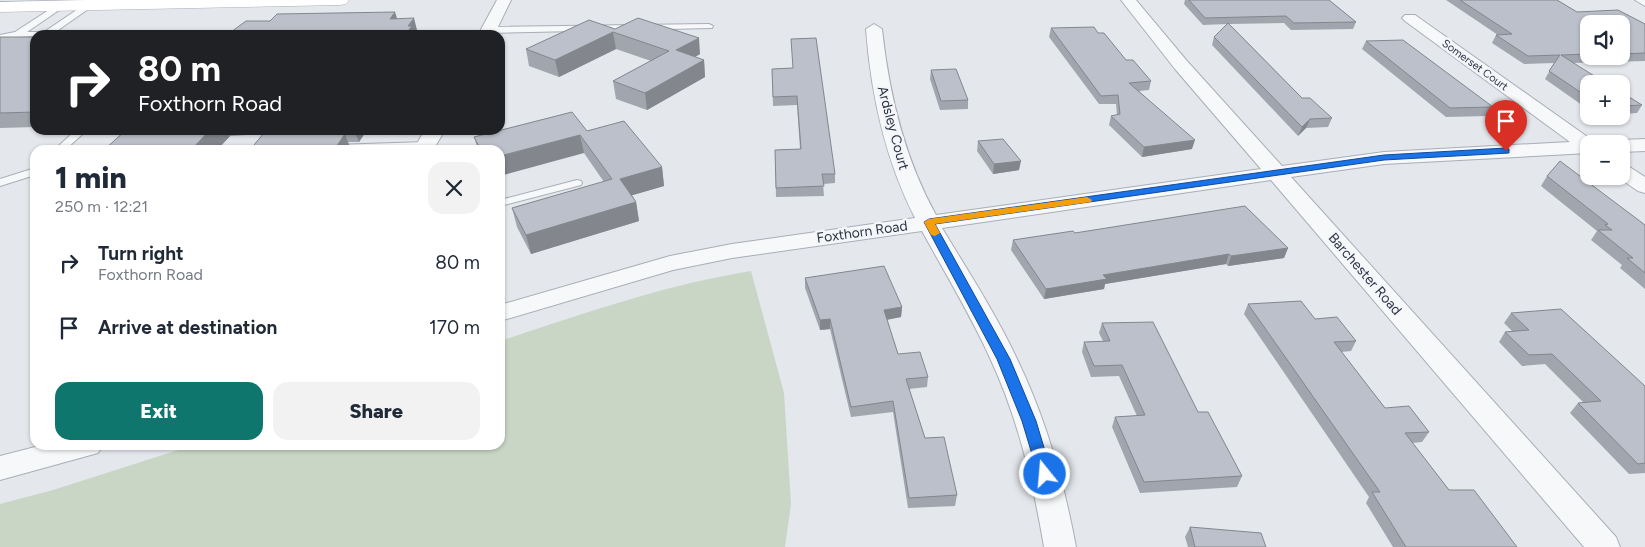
<!DOCTYPE html>
<meta charset="utf-8">
<style>
body{margin:0;font-family:Figtree,sans-serif;background:#f2f2f3;color:#1f2937;height:100vh;display:flex;flex-direction:column;font-size:19px;white-space:nowrap}
*{box-sizing:border-box;margin:0}
p{font-size:16px;color:#747a83}
.icon{flex:none;width:28px;height:28px;fill:none;stroke:currentColor;stroke-width:2;stroke-linecap:round;stroke-linejoin:round}
.map{position:relative;flex:1;overflow:hidden}
.sheet{position:absolute;left:30px;top:145px;width:475px;height:305px;display:flex;flex-direction:column;background:#fff;border-radius:15px;box-shadow:0 1px 4px #0004}
.sheet>*{flex:none}
.hud{position:absolute;left:30px;top:30px;width:475px;height:105px;border-radius:15px;box-shadow:0 1px 4px #0004;background:#202124;color:#fff;overflow:hidden}
.controls{position:absolute;left:1580px;top:15px;display:grid;gap:10px}
.controls a{display:grid;place-items:center;width:50px;height:50px;border-radius:10px;background:#fff;box-shadow:0 1px 4px #0004;font-size:25px}
.pin{position:absolute;display:grid;place-items:center;width:42px;height:42px;color:#fff;margin:-51px -21px;border-radius:50% 50% 50% 0;rotate:-45deg;box-shadow:0 0 5px #0007}
.pin .icon{rotate:45deg}
.me{position:absolute;width:55px;margin:-28px;rotate:343deg;stroke-linejoin:round;filter:drop-shadow(0 0 4px #0008)}
.turn{display:flex;align-items:center;gap:18px;height:105px;padding:0 25px;font-size:22px}
.turn .icon{width:65px;height:65px;stroke-width:2.5}
.turn b{display:block;font-size:35px;line-height:42px}
.round{display:grid;place-items:center;flex:none;width:52px;height:52px;border-radius:15px;background:#f2f2f3}
.headline{display:flex;align-items:center;justify-content:space-between;height:85px;padding:0 25px}
h1{font-size:30px;font-weight:800;line-height:38px}
.primary-button{display:flex;gap:10px;margin-top:auto;padding:10px 25px}
.primary-button a{flex:1;height:58px;border-radius:15px;background:#0f766e;color:#fff;font-size:20px;font-weight:800;line-height:58px;text-align:center}
.primary-button a+a{background:#f2f2f3;color:#1f2937}
ul{padding:0;list-style:none}
li{display:flex;align-items:center;gap:15px;height:65px;padding:0 25px}
li div{flex:1}
li b{display:block;font-size:19px}
li em{font-style:normal}
.map>svg:first-child{display:block}
.green{fill:#c9d6c5}
.lines{fill:none;stroke-linecap:round;stroke-linejoin:round}
.lane-casing{stroke:#a9aeb7;stroke-width:2}
.street-casing{stroke:#a9aeb7;stroke-width:2}
.secondary-casing{stroke:#a9aeb7;stroke-width:1}
.lane{fill:#f7f8fa;fill-rule:evenodd}
.street{fill:#f7f8fa;fill-rule:evenodd}
.secondary{fill:#fff;fill-rule:evenodd}
.wall{fill:#a1a5ae;fill-rule:evenodd}
.shaded-wall{fill:#83868d}
.building{fill:#bbc0ca;stroke:#83868d}
.route{fill:#1a73e8;stroke:#114b97}
.slow{fill:#f59e0b}
.labels{text-anchor:middle;dominant-baseline:central;stroke-width:5;stroke-linejoin:round;paint-order:stroke}
.far-street-label{font-size:11px;fill:#2b3445;stroke:#f4f6f9}
.street-label{font-size:14px;fill:#2b3445;stroke:#f4f6f9}
</style>
<div class="map">
<svg width="1645" height="547" viewBox="0 0 1645 547">
<rect width="100%" height="100%" fill="#e4e7ec"/>
<path class="green" d="M 751,271 L 784,393 L 791,504 L 785,547 L 0,547 L 0,504 L 53,490 L 194,445 L 500,445 L 500,341 C 583,314 664,285 751,271 Z"/>
<g class="lines">
<g class="lane-casing">
<g id="lane">
<polygon points="87,3 94,5 54,33 55,35 18,37 0,41 0,35 15,32 58,4 65,6 27,32 44,32"/>
<polygon points="709,24 713,26 712,28 489,33 485,30 489,27"/>
<polygon points="76,130 87,130 65,150 54,150"/>
<polygon points="426,142 430,143 430,147 330,150 329,148 334,145"/>
<polygon points="266,146 270,147 270,150 239,150 244,147"/>
<polygon points="35,168 35,175 0,186 0,179"/>
<polygon points="577,180 581,181 582,183 581,185 500,206 500,200"/>
</g>
</g>
<g class="street-casing">
<g id="street">
<polygon points="497,0 511,0 494,35 478,35"/>
<path d="M 1121,0 L 1136,0 L 1187,61 L 1282,166 L 1384,152 L 1570,142 L 1405,21 L 1402,18 L 1405,15 L 1415,15 L 1596,143 L 1589,144 L 1589,153 L 1384,164 L 1291,177 L 1616,537 L 1620,547 L 1584,547 L 1271,180 L 942,228 C 968,271 996,314 1017,359 C 1046,419 1064,482 1076,547 L 1044,547 C 1033,482 1018,418 990,358 C 970,314 945,273 922,231 L 732,258 L 673,270 L 500,321 L 500,305 L 670,256 L 732,244 L 915,218 C 885,159 871,95 866,29 L 874,24 L 882,29 C 889,94 904,157 936,215 L 1261,169 L 1175,69 Z"/>
<polygon points="1635,0 1645,0 1645,6"/>
<polygon points="425,130 445,130 433,150 413,150"/>
<polygon points="1645,139 1645,151 1621,152 1621,144 1613,144 1621,140"/>
<polygon points="1621,164 1628,166 1645,177 1645,193 1638,191 1616,176 1621,176"/>
<polygon points="43,445 103,445 98,453 0,480 0,456"/>
</g>
</g>
<g class="secondary-casing">
<polygon id="secondary" points="86,0 349,0 346,4 340,5 0,12 0,2"/>
</g>
<use href="#lane" class="lane"/>
<use href="#street" class="street"/>
<use href="#secondary" class="secondary"/>
</g>
<g class="wall">
<polygon points="1185,0 1329,0 1356,22 1353,29 1291,30 1284,23 1229,24 1302,98 1332,118 1328,127 1306,128 1298,136 1212,45 1214,37 1227,24 1203,25 1184,4"/>
<path d="M 1446,0 L 1557,0 L 1577,12 L 1645,24 L 1645,61 L 1573,63 L 1589,84 L 1589,110 L 1545,79 L 1554,63 L 1524,64 L 1492,43 L 1496,35 L 1498,35 ZM 1589,24 L 1621,24 L 1621,56 L 1589,56 Z"/>
<polygon points="1051,28 1098,33 1126,60 1151,81 1149,90 1139,91 1192,149 1142,157 1109,125 1111,116 1117,115 1116,104 1099,104 1049,37"/>
<polygon points="615,29 700,54 695,57 704,60 705,77 647,110 616,99 613,81 651,61 616,49 559,77 529,66 526,49"/>
<polygon points="0,37 35,37 35,127 0,128"/>
<polygon points="1366,41 1493,107 1488,116 1446,117 1362,49"/>
<polygon points="793,68 835,174 835,183 823,184 824,196 776,197 775,150 800,149 797,105 773,106 772,69"/>
<polygon points="931,70 968,100 968,109 940,110 930,79"/>
<polygon points="1621,92 1642,105 1637,113 1621,114"/>
<polygon points="126,130 367,130 359,142 348,142 351,150 250,150 263,134 230,136 217,150 104,150"/>
<polygon points="587,131 662,167 664,186 632,195 636,202 639,221 531,254 517,227 512,208 604,182 584,153 500,150 478,150 474,137"/>
<polygon points="978,141 1019,170 993,174 977,151"/>
<polygon points="1547,176 1645,225 1645,289 1620,268 1622,265 1591,240 1597,231 1541,186"/>
<polygon points="1075,233 1288,248 1284,258 1228,266 1226,264 1105,284 1104,289 1044,299 1011,250 1013,240"/>
<polygon points="805,278 902,307 901,317 887,320 898,354 928,377 927,387 909,389 925,438 957,495 955,506 908,508 893,412 851,417 830,329 820,330 805,288"/>
<polygon points="1248,304 1315,319 1356,341 1351,351 1341,352 1385,408 1429,432 1422,442 1412,443 1449,490 1517,547 1393,547 1366,503 1369,497 1244,314"/>
<polygon points="1511,313 1645,386 1645,473 1629,474 1570,413 1578,403 1584,403 1545,364 1522,366 1499,342 1505,332 1512,331 1504,323"/>
<polygon points="1102,323 1198,412 1242,476 1237,487 1140,493 1112,427 1115,417 1137,416 1119,376 1091,377 1082,352 1084,342 1103,341 1099,333"/>
<polygon points="1190,527 1266,547 1188,547 1185,537"/>
</g>
<g class="shaded-wall">
<polygon points="395,12 400,28 390,19"/>
<polygon points="414,18 418,34 418,35 405,35 408,26"/>
<polygon points="613,32 616,49 559,77 555,60"/>
<polygon points="699,38 700,54 677,67 676,50"/>
<polygon points="704,60 705,77 647,110 645,93"/>
<polygon points="1310,119 1306,128 1298,136 1302,127"/>
<polygon points="210,130 227,130 230,136 217,150 191,150"/>
<polygon points="354,130 367,130 359,142"/>
<polygon points="345,134 351,150 334,150"/>
<polygon points="580,135 584,153 500,176 500,156"/>
<polygon points="1195,140 1192,149 1142,157 1144,147"/>
<polygon points="1021,161 1019,170 993,174 994,164"/>
<polygon points="662,167 664,186 623,198 620,179"/>
<polygon points="636,202 639,221 531,254 526,235"/>
<polygon points="1288,248 1284,258 1228,266 1231,256"/>
<polygon points="1229,254 1226,264 1105,284 1104,289 1044,299 1046,289 1103,275"/>
<polygon points="902,307 901,317 884,320 884,310"/>
<polygon points="830,319 830,329 820,330 820,320"/>
</g>
<g class="building">
<polygon points="1189,0 1329,0 1356,22 1294,23 1286,16 1205,18"/>
<polygon points="1460,0 1557,0 1577,12 1618,10 1645,24 1645,53 1621,54 1621,24 1589,24 1589,54 1561,55 1607,84 1589,84 1589,98 1549,71 1560,55 1528,56 1496,35 1512,34"/>
<polygon points="395,12 390,19 414,18 408,26 412,26 405,35 228,35 235,29 246,21 270,21 277,14"/>
<polygon points="638,18 699,38 676,50 704,60 645,93 613,81 669,51 613,32 555,60 526,49 589,20 615,29"/>
<polygon points="1228,23 1302,98 1310,98 1332,118 1310,119 1302,127 1214,37"/>
<polygon points="1094,27 1098,33 1104,33 1126,60 1133,60 1151,81 1129,83 1195,140 1144,147 1111,116 1120,114 1118,95 1101,96 1051,28"/>
<polygon points="0,37 35,37 35,78 33,80 35,80 35,112 0,113"/>
<polygon points="816,38 835,174 822,174 824,186 776,188 775,150 801,149 797,96 773,97 772,69 793,68 791,39"/>
<polygon points="1403,40 1493,107 1450,108 1366,41"/>
<polygon points="956,69 968,100 941,101 931,70"/>
<polygon points="1621,92 1642,105 1621,106"/>
<polygon points="572,112 587,131 624,121 662,167 620,179 636,202 526,235 512,208 612,179 580,135 500,156 500,150 481,150 474,137"/>
<polygon points="126,130 210,130 191,150 104,150"/>
<polygon points="263,134 345,134 334,150 250,150"/>
<polygon points="1003,139 1021,161 994,164 978,141"/>
<polygon points="1560,161 1645,225 1645,273 1627,258 1633,258 1598,230 1612,230 1605,225 1608,224 1547,176"/>
<polygon points="1245,206 1288,248 1231,256 1229,254 1103,275 1107,279 1046,289 1013,240 1073,231 1075,233"/>
<polygon points="884,266 902,307 884,310 898,354 920,352 928,377 906,379 925,438 944,437 957,495 909,498 893,401 851,407 830,319 820,320 805,278"/>
<polygon points="1301,301 1315,319 1337,317 1356,341 1334,342 1385,408 1409,406 1429,432 1405,433 1449,490 1474,490 1517,547 1406,547 1372,492 1380,492 1248,304"/>
<polygon points="1561,309 1645,386 1645,463 1638,464 1578,403 1601,401 1552,354 1529,355 1505,332 1529,330 1511,313"/>
<polygon points="1153,322 1198,412 1208,412 1242,476 1144,482 1115,417 1145,415 1122,365 1094,366 1084,342 1110,341 1102,323"/>
<polygon points="1190,527 1261,533 1266,547 1195,547"/>
</g>
<polygon class="route" points="1506,148 1509,149 1509,153 1384,160 935,224 1010,359 1036,421 1052,474 1050,478 1040,478 1038,474 1022,421 997,359 924,222 929,219 1384,155"/>
<polygon class="slow" points="1087,197 1092,200 1091,202 935,224 940,233 935,236 931,235 924,222 929,219"/>
<g class="labels">
<g class="far-street-label">
<text transform="translate(1475 65) rotate(36)">Somerset Court</text>
</g>
<g class="street-label">
<text transform="translate(893 128) rotate(75)">Ardsley Court</text>
<text transform="translate(862 232) rotate(-8)">Foxthorn Road</text>
<text transform="translate(1365 274) rotate(49)">Barchester Road</text>
</g>
</g>
</svg>
<div class="controls">
<a><svg class="icon" aria-label="sound" viewBox="0 0 24 24"><path d="M4 9h4l5-4v14l-5-4H4zM17 9q2 3 0 6"/></svg></a>
<a>+</a>
<a>−</a>
</div>
<div class="pin" style="left:1506px;top:151px;background:#d93025"><svg class="icon" aria-label="arrive" viewBox="0 0 24 24"><path d="M6 21V4h12l-3 4 3 4H6"/></svg></div>
<svg class="me" style="left:1045px;top:474px" viewBox="-20 -20 40 40"><circle r="17" fill="#1a73e8" stroke="#fff" stroke-width="3"/><path d="M0-11L8 9 0 5-8 9z" fill="#fff"/></svg>
<div class="hud">
<div class="turn"><svg class="icon" aria-label="right" viewBox="0 0 24 24"><path d="M7 20v-9h11M14 6l5 5-5 5"/></svg><div><b>80 m</b>Foxthorn Road</div></div>
</div>
<section class="sheet">
<div class="headline"><div><h1>1 min</h1><p>250 m · 12:21</p></div><a class="round"><svg class="icon" aria-label="close" viewBox="0 0 24 24"><path d="M6 6l12 12M18 6L6 18"/></svg></a></div>
<ul>
<li><svg class="icon" aria-label="right" viewBox="0 0 24 24"><path d="M7 20v-9h11M14 6l5 5-5 5"/></svg><div><b>Turn right</b><p>Foxthorn Road</p></div><em>80 m</em></li>
<li><svg class="icon" aria-label="arrive" viewBox="0 0 24 24"><path d="M6 21V4h12l-3 4 3 4H6"/></svg><div><b>Arrive at destination</b></div><em>170 m</em></li>
</ul>
<div class="primary-button"><a>Exit</a><a>Share</a></div>
</section>
</div>
